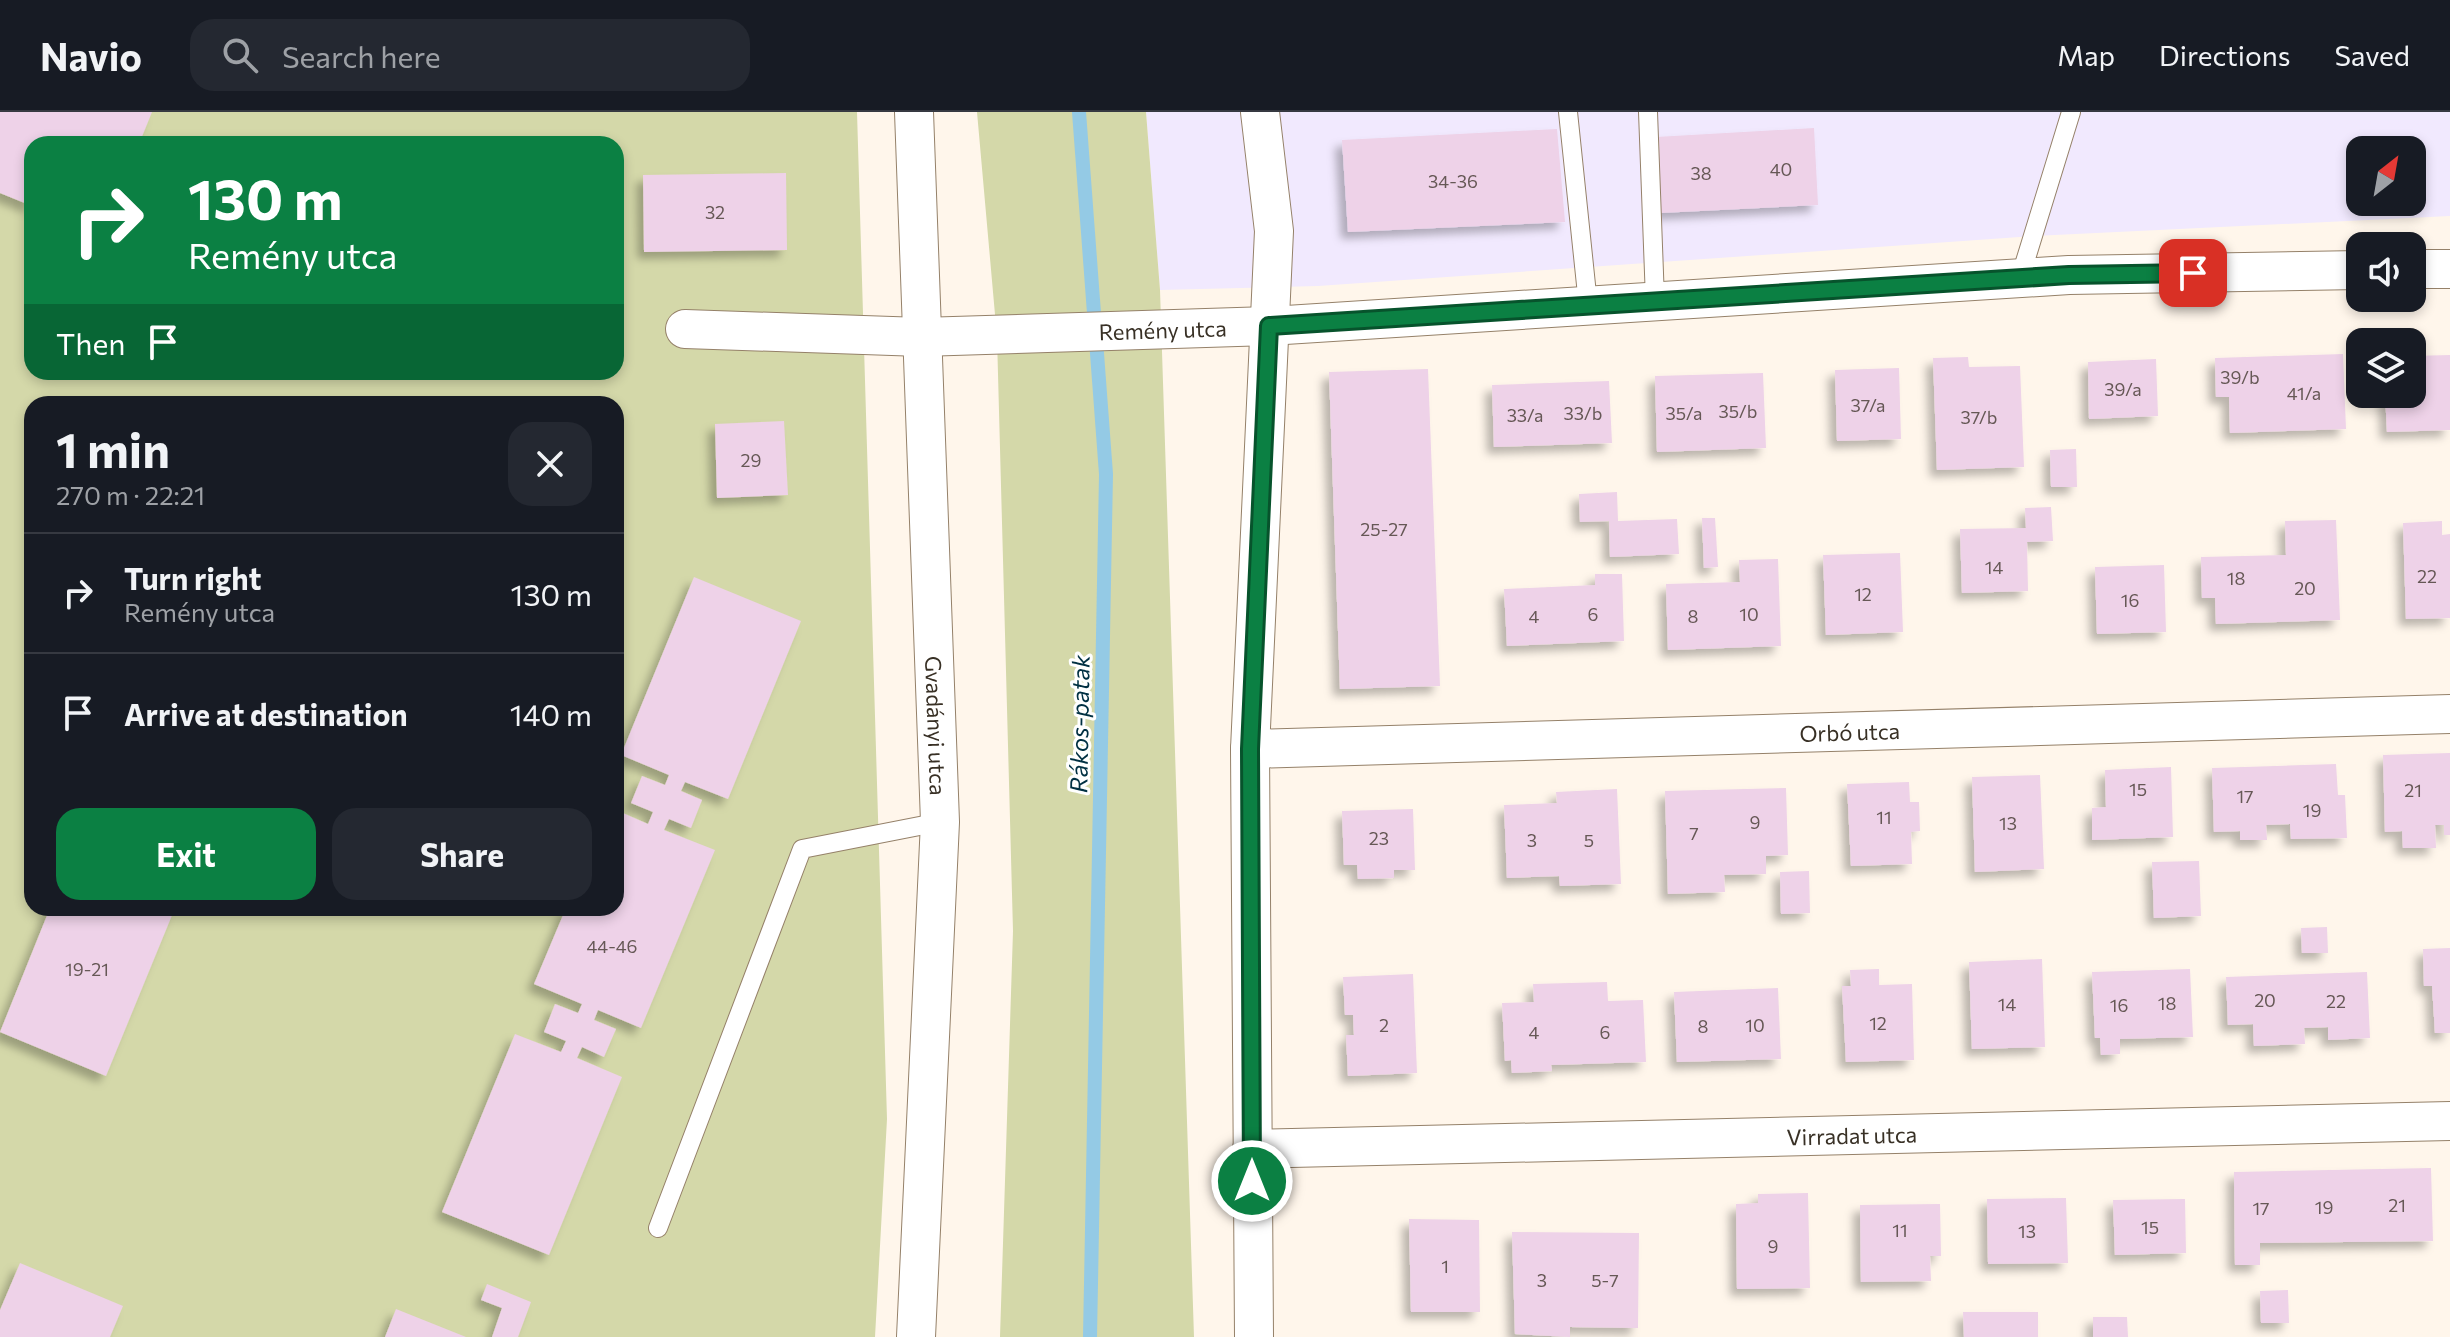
<!DOCTYPE html>
<meta charset="utf-8">
<style>
body{margin:0;font-family:Commissioner,sans-serif;background:#242831;color:#f1f3f6;height:100vh;display:flex;flex-direction:column;font-size:30px;white-space:nowrap}
*{box-sizing:border-box;margin:0}
p{font-size:26px;color:#9ea1a6}
.icon{flex:none;width:44px;height:44px;fill:none;stroke:currentColor;stroke-width:2;stroke-linecap:round;stroke-linejoin:round}
.map{position:relative;flex:1;overflow:hidden}
.side{position:absolute;left:24px;top:284px;width:600px;height:520px;display:flex;flex-direction:column;background:#171b24;border-radius:24px;box-shadow:0 4px 12px #0003}
.side>*{flex:none}
.banner{position:absolute;left:24px;top:24px;width:600px;height:244px;border-radius:24px;box-shadow:0 4px 12px #0003;background:#0b8043;color:#fff;overflow:hidden}
.needle{width:52px;rotate:31deg}
.fabs{position:absolute;left:2346px;top:24px;display:grid;gap:16px}
.fabs a{display:grid;place-items:center;width:80px;height:80px;border-radius:16px;background:#171b24;box-shadow:0 4px 12px #0003;font-size:40px}
.pin{position:absolute;display:grid;place-items:center;width:68px;height:68px;color:#fff;margin:-34px;border-radius:16px;box-shadow:0 4px 12px #0006}
.me{position:absolute;width:88px;margin:-44px;rotate:0deg;stroke-linejoin:round;filter:drop-shadow(0 0 6px #0008)}
.turn{display:flex;align-items:center;gap:28px;height:168px;padding:0 32px;font-size:36px}
.turn .icon{width:104px;height:104px;stroke-width:2.5}
.turn b{display:block;font-size:56px;line-height:68px}
.then{display:flex;align-items:center;height:76px;padding:0 32px;background:#0003;gap:16px;font-size:30px}
.round{display:grid;place-items:center;flex:none;width:84px;height:84px;border-radius:24px;background:#242831}
.summary{display:flex;align-items:center;justify-content:space-between;height:136px;padding:0 32px}
h1{font-size:48px;font-weight:700;line-height:60px}
.cta{display:flex;gap:16px;margin-top:auto;padding:16px 32px}
.cta a{flex:1;height:92px;border-radius:24px;background:#0b8043;color:#fff;font-size:32px;font-weight:700;line-height:92px;text-align:center}
.cta a+a{background:#242831;color:#f1f3f6}
ul{padding:0;list-style:none}
li{display:flex;align-items:center;gap:24px;height:120px;padding:0 32px;border-top:2px solid #363941}
li div{flex:1}
li b{display:block;font-size:30px}
li em{font-style:normal}
header{display:flex;align-items:center;gap:48px;box-sizing:border-box;height:112px;padding:0 40px;background:#171b24;border-bottom:2px solid #363941}
header strong{font-size:38px}
nav{display:flex;gap:44px;margin-inline-start:auto;font-size:28px}
.search{width:560px;height:72px;background:#242831;display:flex;align-items:center;gap:20px;box-sizing:border-box;padding:0 28px;border-radius:24px;color:#9ea1a6;font-size:30px}
.map>svg:first-child{display:block}
.industrial{fill:#f1e9fe;fill-rule:evenodd}
.green{fill:#d4d8a9;fill-rule:evenodd}
.lines{fill:none;stroke-linecap:round;stroke-linejoin:round}
.stream{stroke:#94cae5;stroke-width:14}
.building{fill:#eed2e8;filter:url(#shadow)}
.lane-casing{stroke:#958169;stroke-width:20}
.street-casing{stroke:#958169;stroke-width:40}
.lane{stroke:#fff;stroke-width:18}
.street{stroke:#fff;stroke-width:38}
.route-casing{stroke:#07532c;stroke-width:20}
.route{stroke:#0b8043;stroke-width:14}
.labels{text-anchor:middle;dominant-baseline:central;stroke-width:6;stroke-linejoin:round;paint-order:stroke}
.number-label{font-size:18px;fill:#665856}
.street-label{font-size:22px;fill:#383025;stroke:#fff}
.water-label{font-size:24px;font-style:italic;fill:#003042;stroke:#fff}
</style>
<header>
<strong>Navio</strong>
<div class="search"><svg class="icon" aria-label="search" viewBox="0 0 24 24"><circle cx="10" cy="10" r="6"/><path d="M15 15l6 6"/></svg>Search here</div>
<nav><a>Map</a><a>Directions</a><a>Saved</a></nav>
</header>
<div class="map">
<svg width="2450" height="1225" viewBox="0 0 2450 1225">
<defs>
<filter id="shadow"><feDropShadow dx="-7" dy="7" stdDeviation="4" flood-color="#0004"/></filter>
</defs>
<rect width="100%" height="100%" fill="#fff6eb"/>
<path class="industrial" d="M 1146,0 L 2450,0 L 2450,104 L 2034,124 L 1318,174 L 1160,178 ZM 2360,38 L 2412,38 L 2412,90 L 2360,90 Z"/>
<g class="green">
<path d="M 0,0 L 857,0 L 887,1007 L 875,1225 L 0,1225 ZM 32,32 L 616,32 L 616,260 L 32,260 ZM 32,292 L 616,292 L 616,796 L 32,796 Z"/>
<polygon points="977,0 1146,0 1160,178 1194,1225 1000,1225 1013,819 997,225"/>
</g>
<g class="lines">
<polyline class="stream" points="1079,0 1106,362 1090,1225"/>
</g>
<g class="building">
<polygon points="0,0 152,0 139,32 32,32 32,94 0,81"/>
<polygon points="1814,16 1818,93 1660,101 1656,25"/>
<polygon points="1557,17 1565,110 1348,120 1342,28"/>
<polygon points="786,61 787,138 644,140 643,63"/>
<polygon points="2343,242 2346,317 2230,321 2229,285 2216,285 2215,246"/>
<polygon points="2450,243 2450,318 2387,320 2385,282 2412,282 2412,244"/>
<polygon points="1968,245 1969,255 2020,254 2024,355 1937,358 1933,246"/>
<polygon points="2156,247 2158,304 2089,307 2088,250"/>
<polygon points="1899,256 1901,327 1837,329 1835,258"/>
<polygon points="1428,257 1440,574 1340,577 1329,260"/>
<polygon points="1763,261 1766,336 1657,340 1655,264"/>
<polygon points="1609,269 1612,331 1494,335 1492,273"/>
<polygon points="784,309 788,383 717,386 715,312"/>
<polygon points="2076,337 2077,375 2051,375 2050,338"/>
<polygon points="1617,380 1618,409 1677,407 1679,442 1610,445 1609,409 1580,410 1579,382"/>
<polygon points="2051,395 2053,429 2027,430 2028,479 1962,481 1960,417 2026,416 2025,396"/>
<polygon points="1702,406 1715,406 1718,455 1704,456"/>
<polygon points="2336,408 2340,508 2216,512 2215,486 2202,486 2201,445 2286,443 2285,409"/>
<polygon points="2442,409 2442,423 2450,422 2450,506 2406,507 2403,411"/>
<polygon points="1900,441 1903,520 1826,523 1823,443"/>
<polygon points="1778,447 1781,534 1668,538 1666,472 1740,470 1739,448"/>
<polygon points="2164,453 2166,520 2097,522 2095,455"/>
<polygon points="1595,462 1622,462 1624,529 1507,534 1504,477 1595,473"/>
<polygon points="694,465 801,509 728,687 685,670 681,679 702,688 691,716 669,707 664,718 715,738 641,916 598,898 594,908 616,917 604,945 582,935 577,946 622,965 549,1143 442,1100 515,922 561,940 566,929 544,920 555,892 578,901 582,892 534,872 566,796 616,796 616,698 648,712 653,700 631,691 642,664 665,673 669,663 621,643"/>
<polygon points="2450,641 2450,723 2444,723 2444,713 2435,713 2436,736 2403,736 2402,719 2385,720 2383,643"/>
<polygon points="2336,652 2338,683 2345,683 2347,726 2291,727 2290,712 2266,713 2267,728 2240,728 2240,719 2214,720 2212,656"/>
<polygon points="2171,655 2173,725 2092,728 2092,696 2106,695 2105,658"/>
<polygon points="2040,663 2044,757 1975,760 1972,665"/>
<polygon points="1909,670 1910,690 1919,690 1920,719 1911,720 1912,752 1851,754 1847,672"/>
<polygon points="1786,676 1788,743 1766,744 1766,762 1724,763 1725,780 1668,782 1665,679"/>
<polygon points="1617,677 1621,772 1560,774 1559,764 1507,766 1504,693 1557,691 1556,680"/>
<polygon points="1413,697 1415,758 1394,758 1394,766 1358,767 1357,753 1344,753 1342,699"/>
<polygon points="2199,749 2201,804 2154,806 2152,750"/>
<polygon points="1809,759 1810,801 1781,802 1780,760"/>
<polygon points="50,796 175,796 106,964 0,920"/>
<polygon points="2327,815 2328,841 2302,841 2301,816"/>
<polygon points="2450,836 2450,921 2435,921 2432,874 2424,874 2423,837"/>
<polygon points="2042,847 2045,935 1972,937 1969,850"/>
<polygon points="1879,857 1879,873 1912,872 1914,948 1846,950 1842,874 1851,874 1850,858"/>
<polygon points="2190,857 2193,925 2120,927 2120,942 2101,943 2100,926 2095,926 2092,860"/>
<polygon points="2367,860 2370,926 2328,928 2328,915 2304,916 2305,932 2254,934 2253,912 2228,913 2226,865"/>
<polygon points="1413,862 1417,961 1348,964 1346,923 1354,923 1353,903 1345,903 1343,865"/>
<polygon points="1607,870 1608,889 1643,888 1646,950 1551,953 1552,959 1512,961 1511,948 1505,949 1502,891 1534,890 1533,872"/>
<polygon points="1778,876 1781,947 1677,950 1674,880"/>
<polygon points="2431,1056 2433,1129 2260,1131 2260,1153 2235,1153 2234,1060"/>
<polygon points="1808,1081 1810,1176 1737,1177 1736,1092 1758,1091 1758,1082"/>
<polygon points="2066,1086 2068,1151 1988,1152 1987,1087"/>
<polygon points="2185,1087 2186,1141 2115,1143 2113,1088"/>
<polygon points="1940,1092 1941,1144 1930,1144 1931,1169 1861,1170 1860,1093"/>
<polygon points="1409,1107 1479,1108 1480,1200 1411,1200"/>
<polygon points="1512,1120 1639,1121 1638,1216 1570,1215 1570,1225 1515,1222"/>
<polygon points="20,1151 123,1194 110,1225 0,1225 0,1198"/>
<polygon points="487,1172 531,1190 518,1225 492,1225 502,1196 481,1188"/>
<polygon points="2288,1178 2289,1211 2261,1211 2260,1179"/>
<polygon points="396,1197 466,1225 385,1225"/>
<polygon points="1963,1200 2038,1200 2038,1225 1964,1225"/>
<polygon points="2093,1205 2127,1205 2128,1225 2093,1225"/>
</g>
<g class="lines">
<g class="lane-casing">
<g id="lane">
<polyline points="1568,0 1588,192"/>
<polyline points="1648,0 1655,188"/>
<polyline points="2020,166 2071,0"/>
<polyline points="658,1116 802,737 940,710"/>
</g>
</g>
<g class="street-casing">
<g id="street">
<path id="s1" d="M 914,0 L 940,710 L 916,1225"/>
<polyline points="2412,157 2450,157"/>
<path id="s2" d="M 685,217 L 921,225 L 1269,214 L 2069,163 L 2360,158"/>
<path id="s3" d="M 1250,637 L 2450,602"/>
<path id="s4" d="M 1252,1037 L 2450,1009"/>
<polyline points="1254,1225 1250,637 1274,119 1260,0"/>
</g>
</g>
<use href="#lane" class="lane"/>
<use href="#street" class="street"/>
</g>
<g class="lines">
<g class="route-casing">
<polyline id="route" points="1252,1069 1250,637 1269,214 2069,163 2193,161"/>
</g>
<use href="#route" class="route"/>
</g>
<g class="labels">
<g class="number-label">
<text x="1781" y="57">40</text>
<text x="1701" y="61">38</text>
<text x="1453" y="69">34-36</text>
<text x="715" y="100">32</text>
<text x="2240" y="265">39/b</text>
<text x="2123" y="277">39/a</text>
<text x="2304" y="281">41/a</text>
<text x="1868" y="293">37/a</text>
<text x="1738" y="299">35/b</text>
<text x="1583" y="301">33/b</text>
<text x="1684" y="301">35/a</text>
<text x="1525" y="303">33/a</text>
<text x="1979" y="305">37/b</text>
<text x="751" y="348">29</text>
<text x="1384" y="417">25-27</text>
<text x="1994" y="455">14</text>
<text x="2427" y="464">22</text>
<text x="2236" y="466">18</text>
<text x="2305" y="476">20</text>
<text x="1863" y="482">12</text>
<text x="2130" y="488">16</text>
<text x="1593" y="502">6</text>
<text x="1749" y="502">10</text>
<text x="1534" y="504">4</text>
<text x="1693" y="504">8</text>
<text x="2138" y="677">15</text>
<text x="2413" y="678">21</text>
<text x="2245" y="684">17</text>
<text x="2312" y="698">19</text>
<text x="1884" y="705">11</text>
<text x="1755" y="710">9</text>
<text x="2008" y="711">13</text>
<text x="1694" y="721">7</text>
<text x="1379" y="726">23</text>
<text x="1532" y="728">3</text>
<text x="1589" y="728">5</text>
<text x="612" y="834">44-46</text>
<text x="87" y="857">19-21</text>
<text x="2265" y="888">20</text>
<text x="2336" y="889">22</text>
<text x="2167" y="891">18</text>
<text x="2007" y="892">14</text>
<text x="2119" y="893">16</text>
<text x="1878" y="911">12</text>
<text x="1384" y="913">2</text>
<text x="1755" y="913">10</text>
<text x="1703" y="914">8</text>
<text x="1534" y="920">4</text>
<text x="1605" y="920">6</text>
<text x="2397" y="1093">21</text>
<text x="2324" y="1095">19</text>
<text x="2261" y="1096">17</text>
<text x="2150" y="1115">15</text>
<text x="1900" y="1118">11</text>
<text x="2027" y="1119">13</text>
<text x="1773" y="1134">9</text>
<text x="1445" y="1154">1</text>
<text x="1542" y="1168">3</text>
<text x="1605" y="1168">5-7</text>
</g>
<g class="street-label">
<text stroke="none"><textPath href="#s2" startOffset="478">Remény utca</textPath></text>
<text stroke="none"><textPath href="#s1" startOffset="614">Gvadányi utca</textPath></text>
<text stroke="none"><textPath href="#s3" startOffset="600">Orbó utca</textPath></text>
<text stroke="none"><textPath href="#s4" startOffset="600">Virradat utca</textPath></text>
</g>
<g class="water-label">
<text transform="translate(1079 612) rotate(-89)">Rákos-patak</text>
</g>
</g>
</svg>
<div class="fabs">
<a><svg class="needle" viewBox="-14 -14 28 28"><path d="M0-13l5 13h-10z" fill="#e53935"/><path d="M0 13l5-13h-10z" fill="#9ea1a6"/></svg></a>
<a><svg class="icon" aria-label="sound" viewBox="0 0 24 24"><path d="M4 9h4l5-4v14l-5-4H4zM17 9q2 3 0 6"/></svg></a>
<a><svg class="icon" aria-label="layers" viewBox="0 0 24 24"><path d="M12 4l9 5-9 5-9-5zM3 14l9 5 9-5"/></svg></a>
</div>
<div class="pin" style="left:2193px;top:161px;background:#d93025"><svg class="icon" aria-label="arrive" viewBox="0 0 24 24"><path d="M6 21V4h12l-3 4 3 4H6"/></svg></div>
<svg class="me" style="left:1252px;top:1069px" viewBox="-20 -20 40 40"><circle r="17" fill="#0b8043" stroke="#fff" stroke-width="3"/><path d="M0-11L8 9 0 5-8 9z" fill="#fff"/></svg>
<div class="banner">
<div class="turn"><svg class="icon" aria-label="right" viewBox="0 0 24 24"><path d="M7 20v-9h11M14 6l5 5-5 5"/></svg><div><b>130 m</b>Remény utca</div></div>
<div class="then">Then<svg class="icon" aria-label="arrive" viewBox="0 0 24 24"><path d="M6 21V4h12l-3 4 3 4H6"/></svg></div>
</div>
<section class="side">
<div class="summary"><div><h1>1 min</h1><p>270 m · 22:21</p></div><a class="round"><svg class="icon" aria-label="close" viewBox="0 0 24 24"><path d="M6 6l12 12M18 6L6 18"/></svg></a></div>
<ul>
<li><svg class="icon" aria-label="right" viewBox="0 0 24 24"><path d="M7 20v-9h11M14 6l5 5-5 5"/></svg><div><b>Turn right</b><p>Remény utca</p></div><em>130 m</em></li>
<li><svg class="icon" aria-label="arrive" viewBox="0 0 24 24"><path d="M6 21V4h12l-3 4 3 4H6"/></svg><div><b>Arrive at destination</b></div><em>140 m</em></li>
</ul>
<div class="cta"><a>Exit</a><a>Share</a></div>
</section>
</div>
